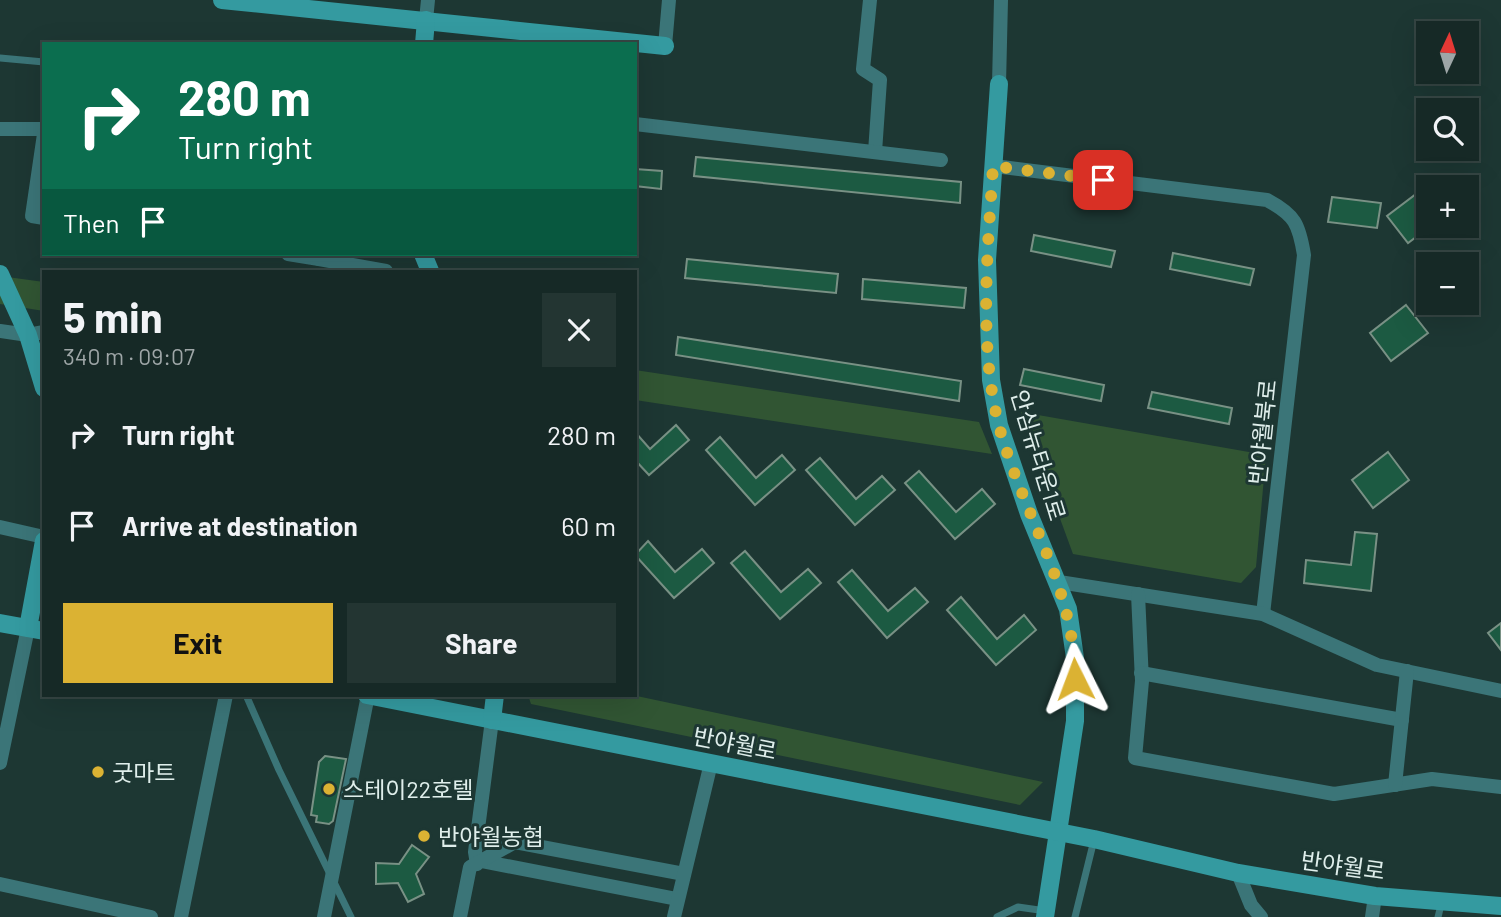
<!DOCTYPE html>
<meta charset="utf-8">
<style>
body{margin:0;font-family:Barlow,"Noto Sans KR",sans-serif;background:#233532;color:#f1f3f6;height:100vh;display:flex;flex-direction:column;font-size:26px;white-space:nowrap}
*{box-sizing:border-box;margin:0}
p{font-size:23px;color:#9ea6a7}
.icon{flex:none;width:38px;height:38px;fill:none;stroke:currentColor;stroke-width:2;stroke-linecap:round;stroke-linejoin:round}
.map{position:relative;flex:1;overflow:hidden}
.details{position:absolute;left:42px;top:270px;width:595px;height:427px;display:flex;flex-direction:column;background:#162926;border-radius:0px;box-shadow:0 7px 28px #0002,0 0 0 2px #354543}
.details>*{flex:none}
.guide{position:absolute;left:42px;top:42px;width:595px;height:214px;border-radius:0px;box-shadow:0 7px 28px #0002,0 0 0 2px #354543;background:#0b6e4f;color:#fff;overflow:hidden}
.needle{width:46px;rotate:4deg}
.fabs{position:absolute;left:1416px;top:21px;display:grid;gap:14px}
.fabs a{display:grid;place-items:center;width:63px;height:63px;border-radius:0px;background:#162926;box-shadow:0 7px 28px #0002,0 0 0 2px #354543;font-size:35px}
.pin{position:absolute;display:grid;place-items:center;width:60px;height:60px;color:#fff;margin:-30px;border-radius:14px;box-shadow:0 4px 10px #0006}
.me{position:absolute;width:77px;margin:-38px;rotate:357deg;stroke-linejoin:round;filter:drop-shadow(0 0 5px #0008)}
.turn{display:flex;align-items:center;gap:24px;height:147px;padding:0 21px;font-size:32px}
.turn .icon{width:91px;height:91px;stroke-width:2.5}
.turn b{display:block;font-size:49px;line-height:60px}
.then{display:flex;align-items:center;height:66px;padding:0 21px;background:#0003;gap:14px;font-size:26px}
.round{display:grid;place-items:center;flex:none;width:74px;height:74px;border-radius:0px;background:#233532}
.headline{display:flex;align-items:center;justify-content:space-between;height:119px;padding:0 21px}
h1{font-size:42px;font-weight:700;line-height:52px}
.primary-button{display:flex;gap:14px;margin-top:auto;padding:14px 21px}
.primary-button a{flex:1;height:80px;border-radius:0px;background:#dbb233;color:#111;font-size:28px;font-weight:700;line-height:80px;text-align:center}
.primary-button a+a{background:#233532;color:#f1f3f6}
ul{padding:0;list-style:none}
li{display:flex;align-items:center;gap:21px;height:91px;padding:0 21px}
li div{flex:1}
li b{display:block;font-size:26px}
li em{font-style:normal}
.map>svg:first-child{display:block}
.green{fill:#315533}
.building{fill:#1c5a42;stroke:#799185;stroke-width:2}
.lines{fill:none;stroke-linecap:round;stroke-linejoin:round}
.lane{stroke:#3b7578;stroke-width:7}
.street{stroke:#3b7578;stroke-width:14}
.secondary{stroke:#349aa0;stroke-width:18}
.route{stroke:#dbb233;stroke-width:12;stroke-dasharray:0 21.6}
.poi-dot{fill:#dbb233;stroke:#1d3733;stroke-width:2.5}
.labels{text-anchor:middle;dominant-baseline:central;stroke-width:6;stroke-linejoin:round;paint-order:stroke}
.street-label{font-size:23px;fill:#dfeeeb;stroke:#1d3733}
.poi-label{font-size:23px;fill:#dfeeeb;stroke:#1d3733;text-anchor:start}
</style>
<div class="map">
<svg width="1501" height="917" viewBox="0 0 1501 917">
<rect width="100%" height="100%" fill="#1d3733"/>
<g class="green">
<polygon points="0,276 44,282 44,311 0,304"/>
<polygon points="635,370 979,422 992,454 635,400"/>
<polygon points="1021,412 1266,455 1256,567 1241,583 1073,554"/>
<polygon points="528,695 632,695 1043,782 1020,805 531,704"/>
</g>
<g class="building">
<polygon points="696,157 961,182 960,203 694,176"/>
<polygon points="635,169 662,171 661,189 635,186"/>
<polygon points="1424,188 1428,193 1428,228 1408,243 1387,216"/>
<polygon points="1332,197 1381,203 1377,228 1328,222"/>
<polygon points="1034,235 1115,251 1111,267 1031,251"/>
<polygon points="1173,253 1254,269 1250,285 1170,269"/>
<polygon points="687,259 838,274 836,293 685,278"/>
<polygon points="863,279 966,288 964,308 862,299"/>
<polygon points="1406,305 1428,333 1391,361 1370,333"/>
<polygon points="678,337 961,381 959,401 676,355"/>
<polygon points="1024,369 1104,385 1101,401 1020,385"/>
<polygon points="1152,392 1232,408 1229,424 1148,408"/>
<polygon points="676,425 689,440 649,475 635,460 635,432 650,449"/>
<polygon points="720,437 756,478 782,455 795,470 755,505 706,450"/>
<polygon points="1388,452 1409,480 1373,508 1352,480"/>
<polygon points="820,458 856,499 882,476 895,490 855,525 806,470"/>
<polygon points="919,471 956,512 982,489 995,504 955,539 905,483"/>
<polygon points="1355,532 1377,534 1371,591 1304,583 1306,560 1351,565"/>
<polygon points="648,541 675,572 702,549 714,563 674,598 635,555"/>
<polygon points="745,551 781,592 808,569 821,583 780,619 731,563"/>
<polygon points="852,570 888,611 915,588 928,602 887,638 838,582"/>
<polygon points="961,597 997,639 1024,615 1036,630 996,665 947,610"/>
<polygon points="1501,623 1501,650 1488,633"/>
<polygon points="325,756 346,759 333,821 329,824 316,822 317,816 311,815 319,762"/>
<polygon points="412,845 429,857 416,874 424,894 408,902 398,883 376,884 376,863 399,864"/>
</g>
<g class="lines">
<g class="lane">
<polyline points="0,58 44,62"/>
<polyline points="246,695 279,770 351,917"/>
<polyline points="997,917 1018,907 1046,911"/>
<polyline points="1075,917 1094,840"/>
<polyline points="1438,917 1442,901"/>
</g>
<g class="street">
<polyline points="870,0 863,69 880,80 875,152"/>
<polyline points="426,20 428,0"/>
<polyline points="665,46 669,0"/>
<polyline points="999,84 1001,0"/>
<polyline points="635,124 941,160"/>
<polyline points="0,129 44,129"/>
<polyline points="44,134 32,216 44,218"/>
<path d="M 994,166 L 1267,200 C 1295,215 1299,224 1304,255 L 1263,614"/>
<polyline points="288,254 319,259 320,254"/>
<polyline points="319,259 386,271"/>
<polyline points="0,331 28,335 44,332"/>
<polyline points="0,527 44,537"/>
<polyline points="1059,582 1263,614 1377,665 1501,691"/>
<polyline points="1138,594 1142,681 1135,758 1334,794 1432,779 1501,787"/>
<polyline points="1141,673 1402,720"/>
<polyline points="0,763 28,628"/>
<polyline points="1395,785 1407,671"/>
<polyline points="481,861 677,899"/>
<polyline points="477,864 475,852 492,720"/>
<polyline points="1238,873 1251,905 1261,917"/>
<polyline points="0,884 151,917"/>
<polyline points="181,917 226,695"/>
<polyline points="324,917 368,695"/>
<polyline points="460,917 470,867 515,842 684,874"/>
<polyline points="674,917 711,763"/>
<polyline points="1372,917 1375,896"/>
</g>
<g class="secondary">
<polyline points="222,0 665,46"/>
<polyline points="424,44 426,20"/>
<polyline points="999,84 987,260 991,380 999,425 1029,514 1068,609 1075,658 1075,721 1045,917"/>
<polyline points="423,254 430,271"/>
<polyline points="0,274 28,335 44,388"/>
<polyline points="0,623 44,631"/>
<polyline points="28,628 44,541"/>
<polyline points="367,695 1094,839 1238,873 1375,896 1501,906"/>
<polyline points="492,720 495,695"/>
</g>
</g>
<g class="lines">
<path class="route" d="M 1075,679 C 1075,588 1022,512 999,426 C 978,345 988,248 993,166 L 1103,180"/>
</g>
<g class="poi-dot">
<circle cx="98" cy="772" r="7"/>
<circle cx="329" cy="789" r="7"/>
<circle cx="424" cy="836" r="7"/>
</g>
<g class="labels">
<g class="street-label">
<text transform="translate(1262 432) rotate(-84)">반야월북로</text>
<text transform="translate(1039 455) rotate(73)">안심뉴타운1로</text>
<text transform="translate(735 743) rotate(11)">반야월로</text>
<text transform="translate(1343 865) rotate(8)">반야월로</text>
</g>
<g class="poi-label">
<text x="112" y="772">굿마트</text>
<text x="343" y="789">스테이22호텔</text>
<text x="438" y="836">반야월농협</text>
</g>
</g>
</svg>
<div class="fabs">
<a><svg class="needle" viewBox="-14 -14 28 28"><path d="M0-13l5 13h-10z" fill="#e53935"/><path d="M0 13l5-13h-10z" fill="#9ea6a7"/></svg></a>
<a><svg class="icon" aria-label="search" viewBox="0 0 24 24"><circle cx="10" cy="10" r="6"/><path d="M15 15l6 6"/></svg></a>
<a>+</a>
<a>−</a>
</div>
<div class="pin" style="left:1103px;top:180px;background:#d93025"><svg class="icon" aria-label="arrive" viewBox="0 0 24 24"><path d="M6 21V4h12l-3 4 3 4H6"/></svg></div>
<svg class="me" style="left:1075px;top:679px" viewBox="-20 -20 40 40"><path d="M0-17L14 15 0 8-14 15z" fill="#dbb233" stroke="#fff" stroke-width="4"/></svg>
<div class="guide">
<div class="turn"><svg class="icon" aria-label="right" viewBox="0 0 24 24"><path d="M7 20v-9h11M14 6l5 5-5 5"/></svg><div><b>280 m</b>Turn right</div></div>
<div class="then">Then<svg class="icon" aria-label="arrive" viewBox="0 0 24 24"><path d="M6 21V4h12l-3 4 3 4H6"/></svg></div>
</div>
<section class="details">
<div class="headline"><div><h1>5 min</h1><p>340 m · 09:07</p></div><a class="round"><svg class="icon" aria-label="close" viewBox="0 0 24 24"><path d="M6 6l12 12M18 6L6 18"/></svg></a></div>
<ul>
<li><svg class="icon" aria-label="right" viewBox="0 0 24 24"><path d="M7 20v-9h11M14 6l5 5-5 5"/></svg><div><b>Turn right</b></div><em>280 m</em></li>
<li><svg class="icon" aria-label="arrive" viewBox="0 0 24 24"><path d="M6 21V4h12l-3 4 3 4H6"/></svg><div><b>Arrive at destination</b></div><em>60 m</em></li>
</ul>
<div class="primary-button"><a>Exit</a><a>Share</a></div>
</section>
</div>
